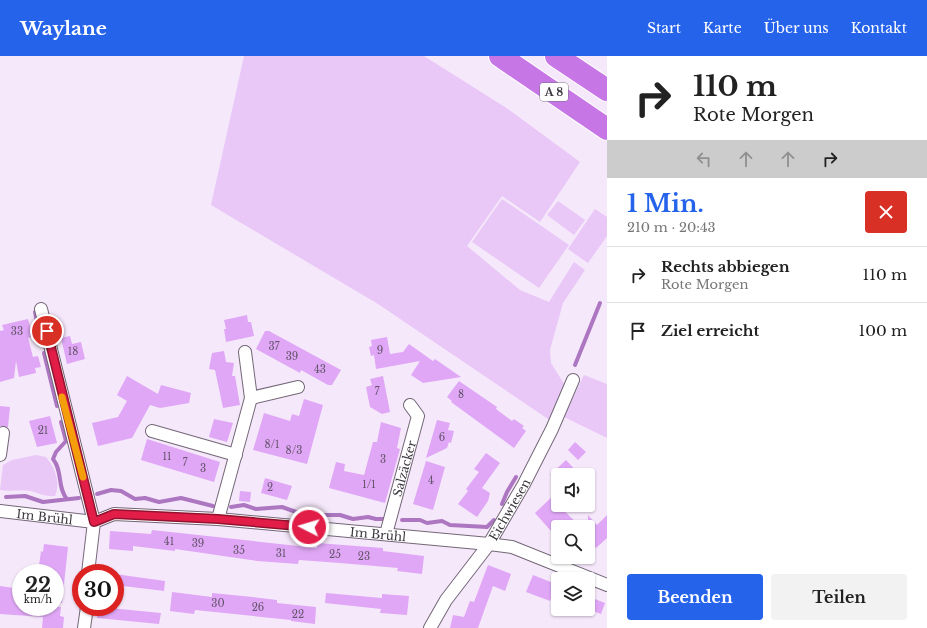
<!DOCTYPE html>
<html lang="de">
<meta charset="utf-8">
<style>
body{margin:0;font-family:"Libre Baskerville",serif;background:#f2f2f2;color:#222;height:100vh;display:flex;flex-direction:column;font-size:15px;white-space:nowrap}
*{box-sizing:border-box;margin:0}
p{font-size:13px;color:#767676}
.icon{flex:none;width:22px;height:22px;fill:none;stroke:currentColor;stroke-width:2;stroke-linecap:round;stroke-linejoin:round}
.map{position:relative;flex:1;overflow:hidden}
.sheet{display:flex;flex-direction:column;background:#fff;width:320px}
.sheet>*{flex:none}
.top-card{background:#fff;color:#222;overflow:hidden}
.tools{position:absolute;left:551px;top:412px;display:grid;gap:8px}
.tools a{display:grid;place-items:center;width:44px;height:44px;border-radius:4px;background:#fff;box-shadow:0 1px 3px #0004;font-size:20px}
.speed{position:absolute;left:12px;top:508px;display:flex;gap:8px;font-size:20px;font-weight:700;text-align:center}
.speed>*{display:grid;place-content:center;width:52px;height:52px;border-radius:50%;background:#fff;box-shadow:0 1px 3px #0004;line-height:1}
.speed small{font-size:10px;font-weight:400}
.speed .limit{border:6px solid #d22;background:#fff;color:#111}
.pin{position:absolute;display:grid;place-items:center;width:34px;height:34px;color:#fff;margin:-17px;border:2px solid #fff;border-radius:50%;box-shadow:0 1px 4px #0007}
.me{position:absolute;width:44px;margin:-22px;rotate:275deg;stroke-linejoin:round;filter:drop-shadow(0 0 3px #0008)}
.turn{display:flex;align-items:center;gap:14px;height:84px;padding:0 20px;font-size:18px}
.turn .icon{width:52px;height:52px;stroke-width:2.5}
.turn b{display:block;font-size:28px;line-height:34px}
.lanes{display:flex;align-items:center;height:38px;padding:0 20px;background:#0003;justify-content:center;gap:20px;direction:ltr}
.lanes .off{opacity:.35}
.round{display:grid;place-items:center;flex:none;width:42px;height:42px;border-radius:4px;background:#f2f2f2}
.overview{display:flex;align-items:center;justify-content:space-between;height:68px;padding:0 20px}
h1{font-size:24px;font-weight:800;line-height:30px;color:#2563eb}
.button{display:flex;gap:8px;margin-top:auto;padding:8px 20px}
.button a{flex:1;height:46px;border-radius:4px;background:#2563eb;color:#fff;font-size:16px;font-weight:800;line-height:46px;text-align:center}
.button a+a{background:#f2f2f2;color:#222}
ul{padding:0;list-style:none}
li{display:flex;align-items:center;gap:12px;height:56px;padding:0 20px;border-top:1px solid #e0e0e0}
li div{flex:1}
li b{display:block;font-size:15px}
li em{font-style:normal}
header{display:flex;align-items:center;gap:24px;box-sizing:border-box;height:56px;padding:0 20px;background:#2563eb;color:#fff}
header strong{font-size:19px}
nav{display:flex;gap:22px;margin-inline-start:auto;font-size:14px}
main{display:flex;flex:1;min-height:0}
.map>svg:first-child{display:block}
.green{fill:#e9c7f7}
.lines{fill:none;stroke-linecap:round;stroke-linejoin:round}
.stream{stroke:#ac76c1;stroke-width:4}
.building{fill:#dfa7f5}
.street-casing{stroke:#736777;stroke-width:14}
.highway-casing{stroke:#fff;stroke-width:24}
.street{stroke:#fff;stroke-width:12}
.highway{stroke:#c776e6;stroke-width:22}
.route-casing{stroke:#92132f;stroke-width:10}
.route{stroke:#e11d48;stroke-width:7}
.slow{stroke:#f59e0b;stroke-width:7}
.labels{text-anchor:middle;dominant-baseline:central;stroke-width:3.5;stroke-linejoin:round;paint-order:stroke}
.number-label{font-size:10px;fill:#66546c}
.shield{fill:#fff;stroke:#777479;stroke-width:1}
.shield-label{font-size:11px;font-weight:bold;fill:#3d383f}
.street-label{font-size:12px;fill:#3d383f;stroke:#fff}
</style>
<header>
<strong>Waylane</strong>
<nav><a>Start</a><a>Karte</a><a>Über uns</a><a>Kontakt</a></nav>
</header>
<main>
<div class="map">
<svg width="607" height="572" viewBox="0 0 607 572">
<rect width="100%" height="100%" fill="#f6e8fb"/>
<g class="green">
<polygon points="244,0 424,0 508,53 580,106 540,166 502,140 467,190 520,234 549,246 574,206 585,214 563,247 550,294 551,307 566,331 551,365 378,248 211,149"/>
<polygon points="502,143 569,189 539,232 472,186"/>
<polygon points="558,145 585,164 574,179 547,159"/>
<polygon points="595,153 607,161 607,180 588,207 568,193"/>
<polygon points="584,319 607,328 607,382 564,361"/>
<path d="M 36,399 L 46,401 C 55,412 61,426 55,440 C 44,441 40,437 30,435 C 20,433 10,436 0,434 L 3,409 L 12,404 Z"/>
</g>
<g class="lines">
<g class="stream">
<polyline points="35,256 39,276"/>
<polyline points="44,297 57,350"/>
<polyline points="575,309 600,247"/>
<path d="M 61,366 L 66,385 L 56,396 L 53,403 C 63,415 57,432 67,443"/>
<polyline points="97,438 111,434 121,435 135,443 145,442 159,446 181,442 213,450"/>
<polyline points="6,441 25,440 43,446 79,442"/>
<polyline points="502,448 507,436 516,421"/>
<polyline points="231,451 244,449 256,453 282,451 302,458"/>
<polyline points="321,459 340,459 353,463 368,461 376,463 383,463"/>
<polyline points="402,464 420,464 427,467 442,465 450,469 487,471 494,464"/>
</g>
</g>
<g class="building">
<polygon points="247,259 248,266 251,266 254,280 226,286 224,273 226,273 224,264"/>
<polygon points="28,263 33,281 28,282 33,301 38,300 41,311 35,312 36,317 19,321 16,305 14,322 0,326 0,275 4,274 2,269"/>
<polygon points="265,275 269,275 341,314 332,329 328,329 301,314 300,317 256,293"/>
<polygon points="70,280 72,288 81,286 85,303 67,308 61,282"/>
<polygon points="387,281 390,298 403,296 409,288 433,305 435,303 461,321 423,327 411,319 420,305 376,313 374,299 371,300 369,291 372,290 371,284"/>
<polygon points="224,295 226,306 234,307 232,320 235,320 240,349 223,352 215,314 209,313 212,297"/>
<polygon points="127,320 158,338 161,329 191,337 189,347 160,352 150,349 132,382 98,390 92,367 118,361 127,345 117,339"/>
<polygon points="383,320 390,356 382,358 370,351 366,331 372,329 370,323"/>
<polygon points="459,325 497,351 496,353 512,365 514,363 524,370 522,372 526,375 514,392 451,346 452,345 447,341"/>
<polygon points="304,343 323,349 307,408 253,394 264,357 290,365 292,358 299,360"/>
<polygon points="0,350 10,351 8,371 0,370"/>
<polygon points="50,360 57,387 37,391 29,365"/>
<polygon points="214,363 233,367 227,386 209,381"/>
<polygon points="437,364 450,367 448,374 454,375 451,387 449,386 447,392 426,402"/>
<polygon points="381,366 401,372 397,392 400,393 385,447 329,432 336,406 345,408 344,415 364,419 373,386 377,386"/>
<polygon points="147,383 220,406 214,426 141,404"/>
<polygon points="575,386 586,396 578,404 568,394"/>
<polygon points="486,397 500,407 482,432 490,437 488,445 477,461 458,448 468,435 466,433 479,416 474,413"/>
<polygon points="566,404 580,419 550,419"/>
<polygon points="426,405 445,411 433,454 413,448"/>
<polygon points="265,422 292,430 287,444 261,437"/>
<polygon points="240,435 251,436 250,446 239,445"/>
<polygon points="558,435 558,449 581,471 556,471 551,475 535,457"/>
<polygon points="588,459 597,469 607,459 607,482 596,492 588,483"/>
<polygon points="152,474 317,492 317,487 383,492 383,495 424,500 422,518 397,515 398,512 340,507 299,504 298,508 257,505 175,493 175,495 133,490 133,495 109,493 110,475 151,478"/>
<polygon points="44,488 68,491 62,547 55,547 55,517 38,517 41,495 43,496"/>
<polygon points="488,509 511,518 505,535 493,530 478,572 450,572 453,559 464,561 470,545 474,546"/>
<polygon points="115,518 165,525 164,535 115,529"/>
<polygon points="533,519 556,528 550,545 526,536"/>
<polygon points="0,530 21,533 21,551 61,551 60,560 64,561 63,572 42,572 43,561 0,558"/>
<polygon points="172,536 212,541 212,537 253,541 277,544 277,547 316,551 315,568 291,565 291,564 195,554 194,558 170,555"/>
<polygon points="326,537 382,542 382,538 409,540 407,559 380,557 381,553 325,547"/>
<polygon points="595,543 605,547 601,558 590,554"/>
<polygon points="99,551 161,557 159,568 97,562"/>
</g>
<g class="lines">
<g class="street-casing">
<g id="street">
<polyline points="41,253 94,466 88,517"/>
<polyline points="245,296 251,342"/>
<polyline points="152,375 236,399"/>
<polyline points="0,399 3,377"/>
<path id="s1" d="M 0,455 L 94,466 L 114,458 L 218,463 L 489,488 L 512,491 L 607,529"/>
<polyline points="218,463 251,342 298,331"/>
<path id="s2" d="M 386,478 L 418,360 L 410,349"/>
<polyline points="84,572 87,551"/>
<path id="s3" d="M 430,572 L 446,544 L 489,488 L 524,428 L 552,373 L 573,324"/>
</g>
</g>
<g class="highway-casing">
<g id="highway">
<polyline points="500,0 607,73"/>
<polyline points="556,0 607,34"/>
</g>
</g>
<use href="#street" class="street"/>
<use href="#highway" class="highway"/>
</g>
<g class="lines">
<g class="route-casing">
<polyline id="route" points="47,275 94,466 114,458 218,463 309,471"/>
</g>
<use href="#route" class="route"/>
<polyline class="slow" points="62,341 83,421"/>
</g>
<g class="labels">
<g class="number-label">
<text x="17" y="275">33</text>
<text x="274" y="290">37</text>
<text x="380" y="294">9</text>
<text x="73" y="295">18</text>
<text x="292" y="300">39</text>
<text x="320" y="313">43</text>
<text x="377" y="335">7</text>
<text x="461" y="338">8</text>
<text x="43" y="374">21</text>
<text x="442" y="381">6</text>
<text x="272" y="388">8/1</text>
<text x="294" y="394">8/3</text>
<text x="167" y="400">11</text>
<text x="383" y="403">3</text>
<text x="185" y="406">7</text>
<text x="203" y="412">3</text>
<text x="431" y="424">4</text>
<text x="369" y="428">1/1</text>
<text x="270" y="431">2</text>
<text x="169" y="485">41</text>
<text x="198" y="487">39</text>
<text x="239" y="494">35</text>
<text x="281" y="497">31</text>
<text x="335" y="498">25</text>
<text x="364" y="500">23</text>
<text x="218" y="547">30</text>
<text x="258" y="551">26</text>
<text x="298" y="558">22</text>
</g>
<rect class="shield" x="540" y="27" width="28" height="18" rx="3"/>
<g class="shield-label">
<text x="554" y="36">A 8</text>
</g>
<g class="street-label">
<text stroke="none"><textPath href="#s2" startOffset="68">Salzäcker</textPath></text>
<text stroke="none"><textPath href="#s3" startOffset="143">Eichwiesen</textPath></text>
<text stroke="none"><textPath href="#s1" startOffset="45">Im Brühl</textPath></text>
<text stroke="none"><textPath href="#s1" startOffset="381">Im Brühl</textPath></text>
</g>
</g>
</svg>
<div class="tools">
<a><svg class="icon" aria-label="sound" viewBox="0 0 24 24"><path d="M4 9h4l5-4v14l-5-4H4zM17 9q2 3 0 6"/></svg></a>
<a><svg class="icon" aria-label="search" viewBox="0 0 24 24"><circle cx="10" cy="10" r="6"/><path d="M15 15l6 6"/></svg></a>
<a><svg class="icon" aria-label="layers" viewBox="0 0 24 24"><path d="M12 4l9 5-9 5-9-5zM3 14l9 5 9-5"/></svg></a>
</div>
<div class="speed"><div>22<small>km/h</small></div><div class="limit">30</div></div>
<div class="pin" style="left:47px;top:275px;background:#d93025"><svg class="icon" aria-label="arrive" viewBox="0 0 24 24"><path d="M6 21V4h12l-3 4 3 4H6"/></svg></div>
<svg class="me" style="left:309px;top:471px" viewBox="-20 -20 40 40"><circle r="17" fill="#e11d48" stroke="#fff" stroke-width="3"/><path d="M0-11L8 9 0 5-8 9z" fill="#fff"/></svg>
</div>
<section class="sheet">
<div class="top-card">
<div class="turn"><svg class="icon" aria-label="right" viewBox="0 0 24 24"><path d="M7 20v-9h11M14 6l5 5-5 5"/></svg><div><b>110 m</b>Rote Morgen</div></div>
<div class="lanes"><svg class="icon off" aria-label="left" viewBox="0 0 24 24"><path d="M17 20v-9H6M10 6l-5 5 5 5"/></svg><svg class="icon off" aria-label="ahead" viewBox="0 0 24 24"><path d="M12 20V5M6 11l6-6 6 6"/></svg><svg class="icon off" aria-label="ahead" viewBox="0 0 24 24"><path d="M12 20V5M6 11l6-6 6 6"/></svg><svg class="icon" aria-label="right" viewBox="0 0 24 24"><path d="M7 20v-9h11M14 6l5 5-5 5"/></svg></div>
</div>
<div class="overview"><div><h1>1 Min.</h1><p>210 m · 20:43</p></div><a class="round" style="background:#d93025;color:#fff"><svg class="icon" aria-label="close" viewBox="0 0 24 24"><path d="M6 6l12 12M18 6L6 18"/></svg></a></div>
<ul>
<li><svg class="icon" aria-label="right" viewBox="0 0 24 24"><path d="M7 20v-9h11M14 6l5 5-5 5"/></svg><div><b>Rechts abbiegen</b><p>Rote Morgen</p></div><em>110 m</em></li>
<li><svg class="icon" aria-label="arrive" viewBox="0 0 24 24"><path d="M6 21V4h12l-3 4 3 4H6"/></svg><div><b>Ziel erreicht</b></div><em>100 m</em></li>
</ul>
<div class="button"><a>Beenden</a><a>Teilen</a></div>
</section>
</main>
